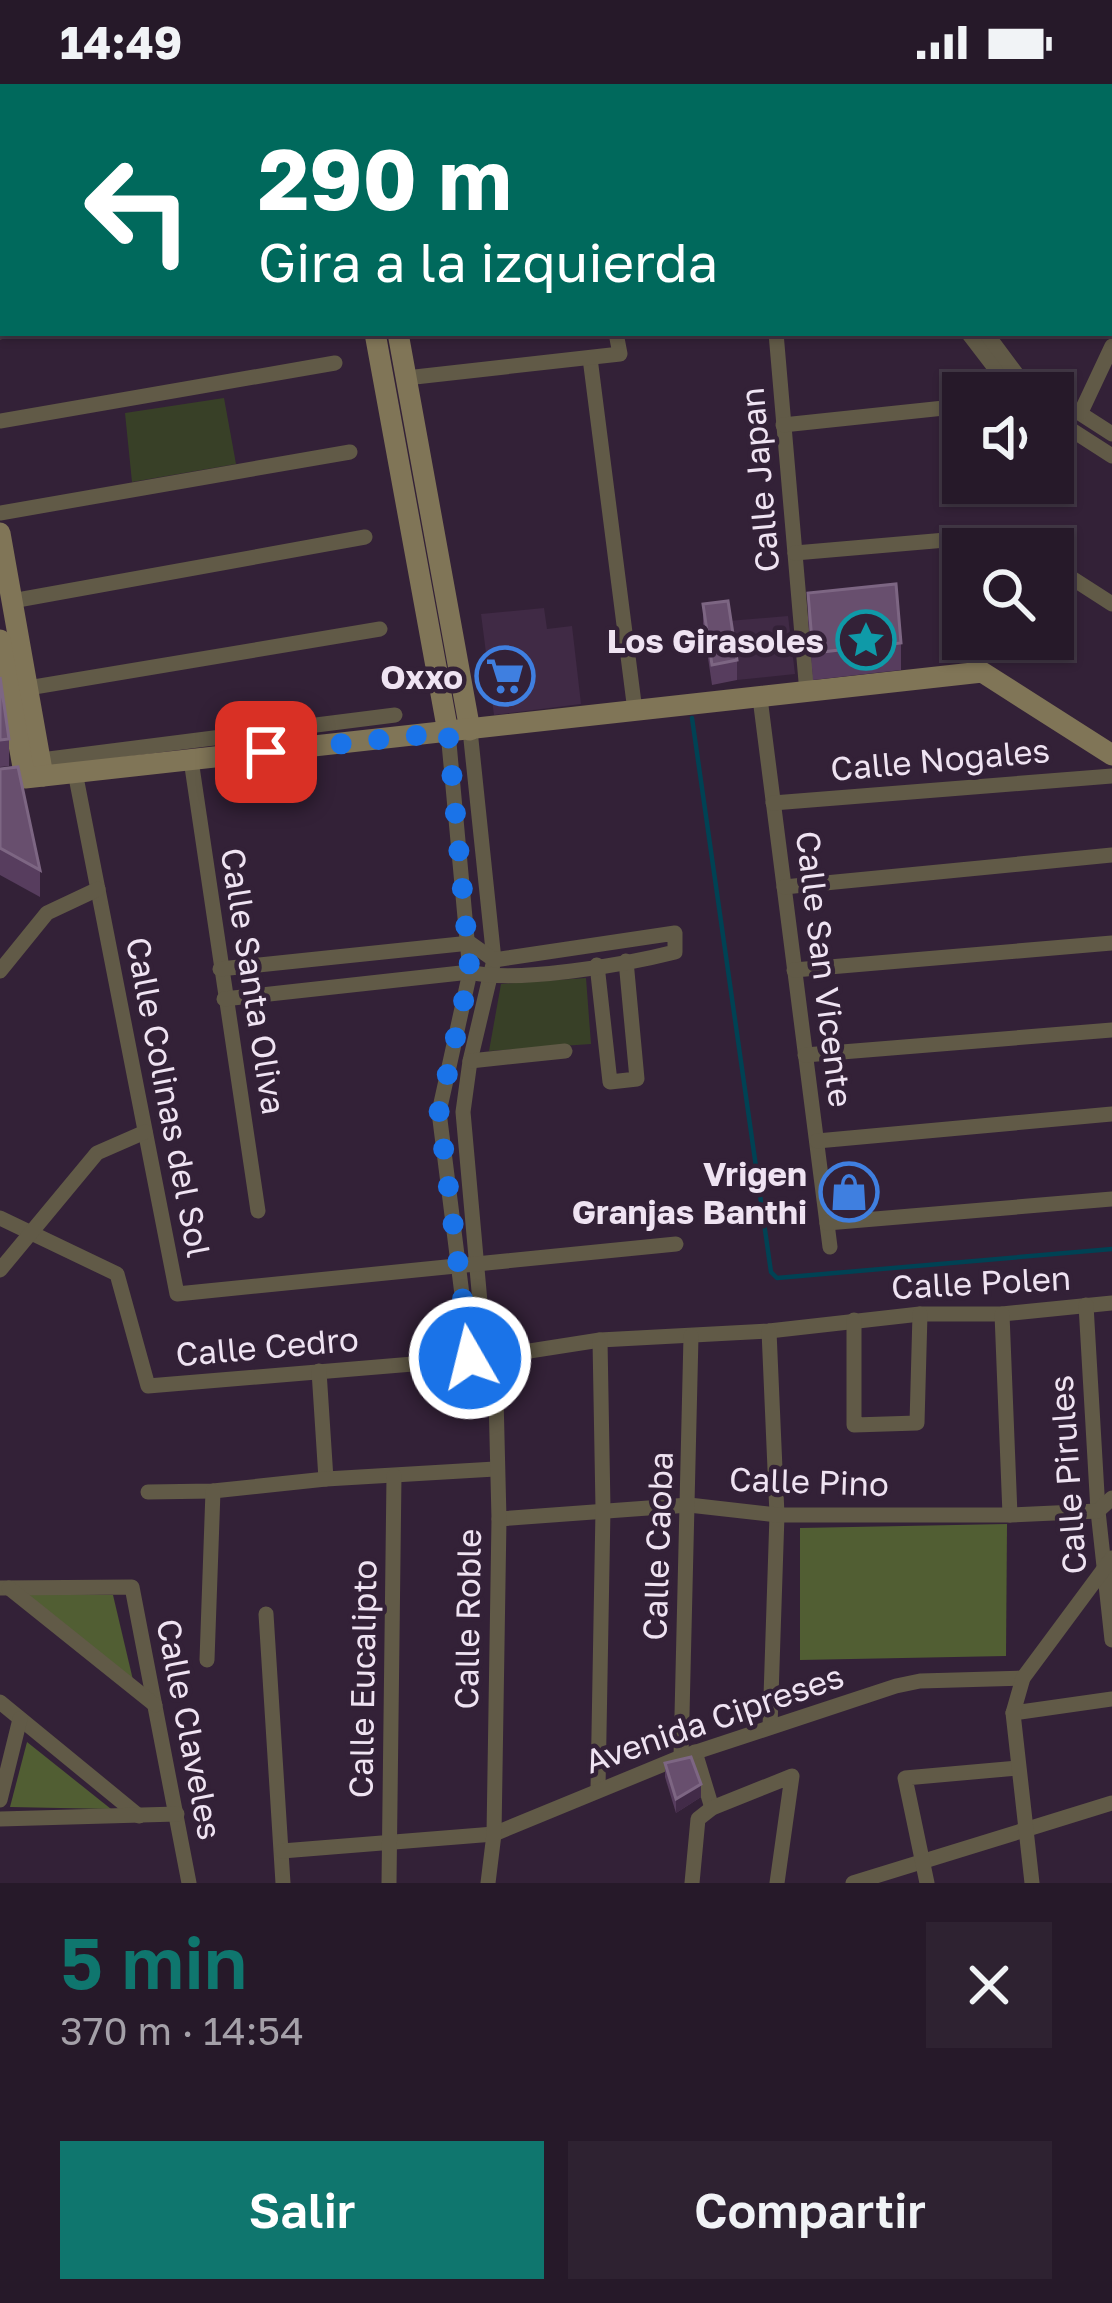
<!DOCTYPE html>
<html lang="es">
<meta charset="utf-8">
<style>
body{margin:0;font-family:"Golos Text",sans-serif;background:#2e2231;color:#f1f3f6;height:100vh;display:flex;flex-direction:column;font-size:45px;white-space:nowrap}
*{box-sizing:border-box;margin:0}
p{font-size:39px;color:#a4a0a8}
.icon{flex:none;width:66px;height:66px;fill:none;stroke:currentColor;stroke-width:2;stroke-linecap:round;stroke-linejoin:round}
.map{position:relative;height:1799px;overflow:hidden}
.panel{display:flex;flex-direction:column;background:#261929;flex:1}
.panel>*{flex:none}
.guide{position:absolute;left:0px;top:0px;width:1113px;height:252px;box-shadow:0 3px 9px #0004,0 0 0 3px #423846;background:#00695c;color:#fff;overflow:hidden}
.fabs{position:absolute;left:942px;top:288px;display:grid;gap:24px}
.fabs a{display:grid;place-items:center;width:132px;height:132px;border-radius:0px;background:#261929;box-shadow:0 3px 9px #0004,0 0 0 3px #423846;font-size:60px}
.pin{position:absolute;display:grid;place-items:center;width:102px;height:102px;color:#fff;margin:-51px;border-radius:24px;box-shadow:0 6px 18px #0006}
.me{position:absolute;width:132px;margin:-66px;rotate:352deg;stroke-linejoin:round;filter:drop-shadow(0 0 9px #0008)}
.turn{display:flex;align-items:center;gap:42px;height:252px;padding:0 60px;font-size:54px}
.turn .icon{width:156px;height:156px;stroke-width:2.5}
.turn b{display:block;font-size:84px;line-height:102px}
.round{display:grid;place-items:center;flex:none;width:126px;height:126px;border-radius:0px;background:#2e2231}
.overview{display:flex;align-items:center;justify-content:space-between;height:204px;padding:0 60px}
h1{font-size:72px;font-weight:600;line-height:90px;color:#0f766e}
.action{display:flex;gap:24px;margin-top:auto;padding:24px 60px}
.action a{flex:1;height:138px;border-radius:0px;background:#0f766e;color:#fff;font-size:48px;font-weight:600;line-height:138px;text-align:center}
.action a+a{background:#2e2231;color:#f1f3f6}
.status{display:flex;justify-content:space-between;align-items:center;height:84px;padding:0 60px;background:#261929;direction:ltr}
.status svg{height:33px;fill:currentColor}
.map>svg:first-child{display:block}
.built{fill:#402a45}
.green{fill:#384027}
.forest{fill:#515e33}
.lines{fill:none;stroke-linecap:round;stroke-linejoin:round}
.stream{stroke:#004254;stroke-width:4.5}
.street{stroke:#615a47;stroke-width:15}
.secondary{stroke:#807557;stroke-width:21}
.wall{fill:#573d5e}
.shaded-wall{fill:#422b48}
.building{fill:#684f6e;stroke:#7d6683;stroke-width:3}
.route{stroke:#1a73e8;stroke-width:21;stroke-dasharray:0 37.8}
.labels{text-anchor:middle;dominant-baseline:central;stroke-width:9;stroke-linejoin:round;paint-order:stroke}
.street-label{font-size:33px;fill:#efe3f2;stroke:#332137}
.poi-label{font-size:33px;font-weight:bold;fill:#efe3f2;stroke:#332137;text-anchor:end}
</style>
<div class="status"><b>14:49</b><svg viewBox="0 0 49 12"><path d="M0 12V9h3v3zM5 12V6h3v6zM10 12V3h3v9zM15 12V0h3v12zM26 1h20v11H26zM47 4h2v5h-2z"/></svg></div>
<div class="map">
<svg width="1112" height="1799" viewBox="0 0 1112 1799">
<rect width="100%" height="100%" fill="#332137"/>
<g class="built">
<polygon points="544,524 547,545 572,542 581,620 494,631 481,530"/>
<polygon points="788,532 795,590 737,596 728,537"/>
</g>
<g class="green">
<polygon points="224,314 236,380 132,398 125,329"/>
<polygon points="586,894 591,960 489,967 501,900"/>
</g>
<g class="forest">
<polygon points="1007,1440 1006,1572 800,1576 800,1444"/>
<polygon points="23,1509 113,1511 133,1596"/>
<polygon points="27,1658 111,1725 10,1723"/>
</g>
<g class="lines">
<polyline class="stream" points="692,634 771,1188 777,1194 1112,1165"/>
<g class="street">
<polyline points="578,0 579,3"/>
<polyline points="758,0 758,3"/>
<polyline points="933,0 934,3"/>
<polyline points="947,0 947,3"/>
<polyline points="1012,3 1014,0"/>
<polyline points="0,74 3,73"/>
<polyline points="0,158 3,158"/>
<polyline points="0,248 3,247"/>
<polyline points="776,249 807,609"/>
<polyline points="968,249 1014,309"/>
<polyline points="986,249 1018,292 1048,309"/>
<polyline points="590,274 635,627"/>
<polyline points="406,294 620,270 616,249"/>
<polyline points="1053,312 1112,350"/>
<polyline points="1081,328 1112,262"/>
<polyline points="1053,334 1112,372"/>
<polyline points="0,337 335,279"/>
<polyline points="783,341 963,322"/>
<polyline points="0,429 350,368"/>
<polyline points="795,469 1004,451 1026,465"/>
<polyline points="1053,482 1112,520"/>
<polyline points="12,517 365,453"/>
<polyline points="28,604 380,545"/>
<polyline points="760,614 830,1163"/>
<polyline points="470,646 494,876 470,977 463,1028 485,1274"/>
<polyline points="448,648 470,888 439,1028 470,1274"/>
<polyline points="41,676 395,631"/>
<polyline points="191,676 258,1127"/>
<polyline points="75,688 177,1210 676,1160"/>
<polyline points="773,719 1112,692"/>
<polyline points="784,803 1112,771"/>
<polyline points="597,881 610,998 637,995 626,877"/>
<path d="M 220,885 L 470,859 L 494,876 L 675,849 L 675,868 C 628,880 515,900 470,888 L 224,915"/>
<polyline points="794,886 1112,859"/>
<polyline points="0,887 47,829 98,805"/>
<polyline points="805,971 1112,946"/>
<polyline points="470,977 565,967"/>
<polyline points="817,1057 1112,1030"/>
<polyline points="0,1134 117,1190 148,1302 485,1274 600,1256 769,1247 920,1230 1002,1230 1112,1219"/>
<polyline points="827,1139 1112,1115"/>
<polyline points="0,1186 97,1069 145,1048"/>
<polyline points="1086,1221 1098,1427 1112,1556"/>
<polyline points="1002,1230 1010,1431"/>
<polyline points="854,1236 854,1341 917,1339 920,1230"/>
<polyline points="769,1247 777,1431 770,1643"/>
<polyline points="319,1287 326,1395"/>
<polyline points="148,1408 213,1407 326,1395 495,1385"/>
<polyline points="499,1435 689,1421 777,1431 1010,1431 1098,1427 1112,1414"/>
<polyline points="0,1504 132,1503 189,1799"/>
<polyline points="9,1504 155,1621"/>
<polyline points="266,1530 283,1799"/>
<polyline points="207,1576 213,1407"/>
<polyline points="0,1618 139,1732"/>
<polyline points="1013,1629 1112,1615"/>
<polyline points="695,1668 712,1724"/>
<polyline points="681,1673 691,1252"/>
<polyline points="598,1705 603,1425 600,1256"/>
<polyline points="0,1716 20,1635"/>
<polyline points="0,1735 177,1730"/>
<polyline points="282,1767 494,1750 681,1673 896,1602 920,1597 1023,1594"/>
<polyline points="389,1799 394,1392"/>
<polyline points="488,1799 494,1750 499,1435 495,1272"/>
<polyline points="692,1799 698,1735 712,1724 792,1692 777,1799"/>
<polyline points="853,1799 1112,1719"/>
<polyline points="927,1799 905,1694 1018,1684"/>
<polyline points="1032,1799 1013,1629 1023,1594 1112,1474"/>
</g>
<g class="secondary">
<polyline points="334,0 334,3"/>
<polyline points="355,0 356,3"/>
<polyline points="375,249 448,648"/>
<polyline points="398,249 470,646"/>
<polyline points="0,449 43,692"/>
<polyline points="0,556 25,694 982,588 1112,671"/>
</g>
</g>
<g class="wall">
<polygon points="808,509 901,559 901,586 813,596 808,536"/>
<polygon points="703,520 737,576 737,596 712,601 703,540"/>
<polygon points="0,593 9,655 9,682 0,683"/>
<polygon points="0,685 40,786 40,813 0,791"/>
<polygon points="665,1679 701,1713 676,1729 665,1693"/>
</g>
<polygon class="shaded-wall" points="701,1700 701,1713 676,1729 676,1715"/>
<g class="building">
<polygon points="896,500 901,559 813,569 808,509"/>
<polygon points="728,517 737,576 712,581 703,520"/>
<polygon points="0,593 9,655 0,656"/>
<polygon points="18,683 40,786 0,764 0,685"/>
<polygon points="691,1673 701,1700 676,1715 665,1679"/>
</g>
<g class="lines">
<polyline class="route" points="266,668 448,648 470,888 439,1028 470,1274"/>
</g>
<defs>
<g id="sight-ring" transform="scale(3)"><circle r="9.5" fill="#332137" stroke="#0f9aa8" stroke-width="1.5"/><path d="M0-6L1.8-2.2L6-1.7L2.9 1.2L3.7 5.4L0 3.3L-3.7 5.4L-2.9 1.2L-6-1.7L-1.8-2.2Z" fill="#0f9aa8"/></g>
<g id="supermarket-ring" transform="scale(3)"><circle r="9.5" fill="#332137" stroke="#3f7fe0" stroke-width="1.5"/><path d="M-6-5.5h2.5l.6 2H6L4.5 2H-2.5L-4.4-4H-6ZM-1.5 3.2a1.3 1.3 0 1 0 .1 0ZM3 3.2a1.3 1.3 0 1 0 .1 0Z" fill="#3f7fe0"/></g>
<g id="shop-ring" transform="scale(3)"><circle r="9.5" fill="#332137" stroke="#3f7fe0" stroke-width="1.5"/><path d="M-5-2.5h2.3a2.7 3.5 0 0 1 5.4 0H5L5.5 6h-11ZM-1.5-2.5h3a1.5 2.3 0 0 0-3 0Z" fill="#3f7fe0"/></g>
</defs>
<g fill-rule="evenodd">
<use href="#sight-ring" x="866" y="556"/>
<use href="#supermarket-ring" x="505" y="592"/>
<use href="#shop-ring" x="849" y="1108"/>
</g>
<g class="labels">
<g class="street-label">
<text transform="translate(759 396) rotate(-95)">Calle Japan</text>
<text transform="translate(940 675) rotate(-5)">Calle Nogales</text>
<text transform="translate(825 885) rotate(83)">Calle San Vicente</text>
<text transform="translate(254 897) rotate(81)">Calle Santa Oliva</text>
<text transform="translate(169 1013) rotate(79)">Calle Colinas del Sol</text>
<text transform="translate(981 1198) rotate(-3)">Calle Polen</text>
<text transform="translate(267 1262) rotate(-5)">Calle Cedro</text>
<text transform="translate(1067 1391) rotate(-94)">Calle Pirules</text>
<text transform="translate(809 1397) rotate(2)">Calle Pino</text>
<text transform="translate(657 1462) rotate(-88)">Calle Caoba</text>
<text transform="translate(467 1535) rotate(-89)">Calle Roble</text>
<text transform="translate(362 1595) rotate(-89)">Calle Eucalipto</text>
<text transform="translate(714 1634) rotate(-19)">Avenida Cipreses</text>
<text transform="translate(190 1645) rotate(79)">Calle Claveles</text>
</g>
<g class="poi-label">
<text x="824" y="556">Los Girasoles</text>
<text x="463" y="592">Oxxo</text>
<text x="807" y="1089">Vrigen<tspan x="807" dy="38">Granjas Banthi</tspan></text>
</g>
</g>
</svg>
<div class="fabs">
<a><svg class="icon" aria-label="sound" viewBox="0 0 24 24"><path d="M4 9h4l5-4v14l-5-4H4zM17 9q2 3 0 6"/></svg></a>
<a><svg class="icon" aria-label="search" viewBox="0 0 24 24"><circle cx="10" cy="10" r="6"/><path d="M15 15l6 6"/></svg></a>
</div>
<div class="pin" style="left:266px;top:668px;background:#d93025"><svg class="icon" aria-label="arrive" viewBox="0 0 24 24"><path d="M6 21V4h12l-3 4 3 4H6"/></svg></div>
<svg class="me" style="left:470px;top:1274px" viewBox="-20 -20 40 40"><circle r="17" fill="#1a73e8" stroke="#fff" stroke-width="3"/><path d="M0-11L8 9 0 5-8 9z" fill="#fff"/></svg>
<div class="guide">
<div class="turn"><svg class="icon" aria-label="left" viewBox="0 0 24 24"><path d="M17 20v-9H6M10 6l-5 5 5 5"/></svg><div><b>290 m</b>Gira a la izquierda</div></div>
</div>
</div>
<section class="panel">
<div class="overview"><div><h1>5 min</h1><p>370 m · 14:54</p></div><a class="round"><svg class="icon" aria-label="close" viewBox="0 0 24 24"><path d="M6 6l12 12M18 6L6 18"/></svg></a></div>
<div class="action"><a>Salir</a><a>Compartir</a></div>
</section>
